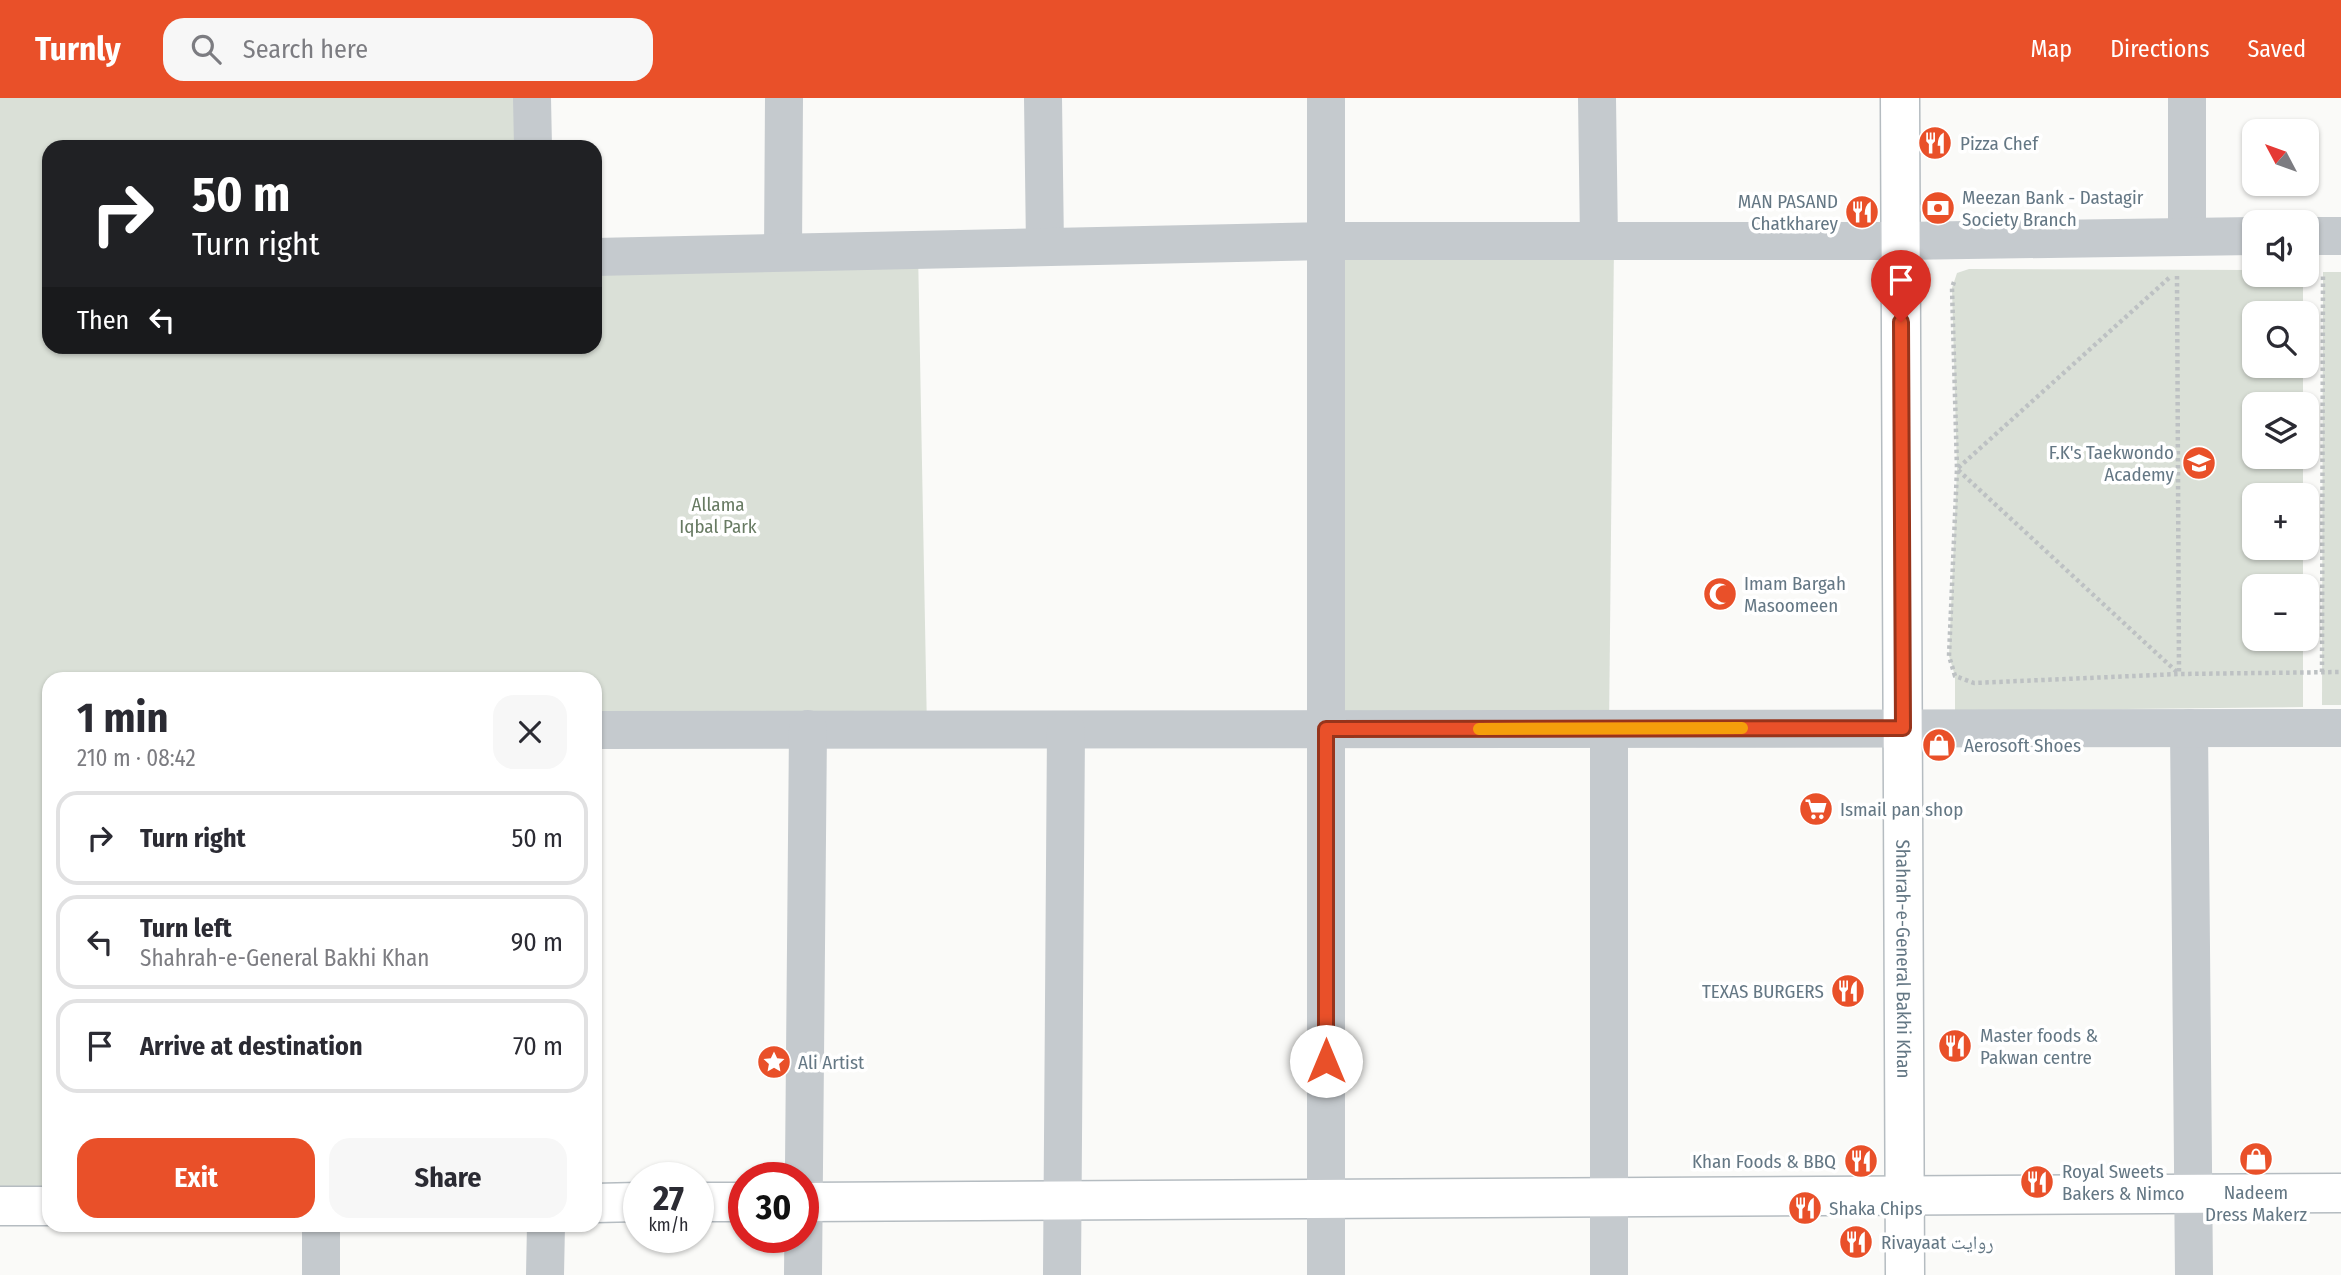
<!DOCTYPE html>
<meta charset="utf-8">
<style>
body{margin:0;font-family:"Fira Sans Condensed","Noto Naskh Arabic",sans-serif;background:#f7f7f7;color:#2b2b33;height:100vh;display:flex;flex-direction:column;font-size:26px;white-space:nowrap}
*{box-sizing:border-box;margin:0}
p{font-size:23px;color:#7c7c81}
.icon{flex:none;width:38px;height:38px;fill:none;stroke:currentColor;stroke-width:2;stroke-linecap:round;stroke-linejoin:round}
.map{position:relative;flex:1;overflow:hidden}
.side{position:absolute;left:42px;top:574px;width:560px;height:560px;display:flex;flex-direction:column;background:#fff;border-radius:21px;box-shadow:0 2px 5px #0004}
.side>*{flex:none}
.top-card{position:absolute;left:42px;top:42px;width:560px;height:214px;border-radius:21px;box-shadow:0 2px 5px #0004;background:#202124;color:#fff;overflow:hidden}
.needle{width:46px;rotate:311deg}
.tools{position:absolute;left:2242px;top:21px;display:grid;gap:14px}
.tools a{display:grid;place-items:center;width:77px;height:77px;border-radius:14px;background:#fff;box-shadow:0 2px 5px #0004;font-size:35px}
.speed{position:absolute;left:623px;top:1064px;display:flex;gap:14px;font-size:35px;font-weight:700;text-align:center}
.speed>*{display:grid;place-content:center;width:91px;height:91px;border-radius:50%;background:#fff;box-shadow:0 2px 5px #0004;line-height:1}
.speed small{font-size:18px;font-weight:400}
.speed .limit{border:10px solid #d22;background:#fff;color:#111}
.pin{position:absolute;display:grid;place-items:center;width:60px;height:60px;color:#fff;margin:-72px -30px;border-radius:50% 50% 50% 0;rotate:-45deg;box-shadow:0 0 7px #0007}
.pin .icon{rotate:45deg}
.me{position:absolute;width:77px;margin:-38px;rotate:0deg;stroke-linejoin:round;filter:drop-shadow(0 0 5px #0008)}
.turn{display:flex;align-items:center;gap:24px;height:147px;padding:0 35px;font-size:32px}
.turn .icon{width:91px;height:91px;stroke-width:2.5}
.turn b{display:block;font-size:49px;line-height:60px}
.then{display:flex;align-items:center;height:66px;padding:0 35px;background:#0003;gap:14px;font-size:26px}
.round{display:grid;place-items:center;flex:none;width:74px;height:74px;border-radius:21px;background:#f7f7f7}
.head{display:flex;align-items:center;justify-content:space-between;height:119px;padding:0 35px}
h1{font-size:42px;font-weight:700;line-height:52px}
.primary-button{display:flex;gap:14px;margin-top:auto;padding:14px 35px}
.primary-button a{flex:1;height:80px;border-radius:21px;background:#e95029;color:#fff;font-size:28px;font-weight:700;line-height:80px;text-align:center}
.primary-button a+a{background:#f7f7f7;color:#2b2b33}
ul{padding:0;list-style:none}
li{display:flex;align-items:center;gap:21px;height:94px;margin:0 14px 10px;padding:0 21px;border:4px solid #e1e1e2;border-radius:21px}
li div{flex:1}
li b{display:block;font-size:26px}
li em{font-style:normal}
header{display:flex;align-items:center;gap:42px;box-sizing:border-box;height:98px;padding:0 35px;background:#e95029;color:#fff}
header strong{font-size:33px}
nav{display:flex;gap:38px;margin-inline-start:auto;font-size:24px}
.search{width:490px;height:63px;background:#f7f7f7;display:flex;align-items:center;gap:18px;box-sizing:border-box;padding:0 24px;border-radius:21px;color:#7c7c81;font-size:26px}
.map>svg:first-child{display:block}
.green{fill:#dae0d7}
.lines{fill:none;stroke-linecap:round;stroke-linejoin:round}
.secondary-casing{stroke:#b5bcc1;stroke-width:41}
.path{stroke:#bdc1c3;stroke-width:4.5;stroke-dasharray:3.5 3.5;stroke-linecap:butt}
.street{stroke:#c5cace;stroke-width:38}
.secondary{stroke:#fff;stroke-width:38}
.route-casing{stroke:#97341b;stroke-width:18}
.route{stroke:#e95029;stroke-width:12}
.slow{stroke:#f59e0b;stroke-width:12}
.labels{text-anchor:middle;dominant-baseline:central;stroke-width:7;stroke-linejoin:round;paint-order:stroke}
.poi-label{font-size:19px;fill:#647784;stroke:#fff;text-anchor:start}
.park-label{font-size:19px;fill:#687b63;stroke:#fff}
.street-label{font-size:19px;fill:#647784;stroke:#fff}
</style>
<header>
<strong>Turnly</strong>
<div class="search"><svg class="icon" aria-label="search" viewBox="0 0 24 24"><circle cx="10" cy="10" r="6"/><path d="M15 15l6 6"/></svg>Search here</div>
<nav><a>Map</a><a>Directions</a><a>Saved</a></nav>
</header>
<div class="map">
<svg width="2341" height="1177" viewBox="0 0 2341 1177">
<rect width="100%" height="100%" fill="#fafaf8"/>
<g class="green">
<polygon points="0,0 532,0 533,49 49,49 49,248 595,248 595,159 918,152 927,632 595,632 595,581 49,581 49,1107 0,1108"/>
<polygon points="1327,143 1614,144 1609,631 1326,631"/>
<polygon points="1969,171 2254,172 2254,177 2303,177 2303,215 2254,215 2254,268 2303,268 2303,306 2254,306 2254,359 2303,359 2303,397 2254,397 2254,450 2303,450 2303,488 2254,488 2254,541 2303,541 2303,609 1955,613 1955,578 1949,558 1957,371 1952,190 1957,175"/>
<polygon points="2323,174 2341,174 2341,607 2322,607"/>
</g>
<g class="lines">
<g class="secondary-casing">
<g id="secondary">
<path id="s1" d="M 1900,0 L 1905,1177"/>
<polyline points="698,1104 744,1104"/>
<polyline points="803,1104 2341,1095"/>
<polyline points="595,1105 639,1104"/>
<polyline points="0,1108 49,1108"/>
</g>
</g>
<g class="path">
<polyline points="2177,178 2179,575"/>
<polyline points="2169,180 1957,371 2178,575"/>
<polyline points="1954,184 1952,190 1957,371 1949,558 1955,578 1974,585 2179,576 2341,574"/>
<polyline points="2322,574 2323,176"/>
</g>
<g class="street">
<polyline points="532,0 533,49"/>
<polyline points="1043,0 1045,149"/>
<polyline points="1597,0 1599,143"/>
<polyline points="2187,0 2187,138"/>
<polyline points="2306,138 2341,138"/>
<polyline points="783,154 784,0"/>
<polyline points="595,159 1327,143 1901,143 2254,138"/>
<polyline points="2189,630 2194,1177"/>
<polyline points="595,632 2341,630"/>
<polyline points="321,1127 321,1177"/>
<polyline points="545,1177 546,1127"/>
<polyline points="803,1177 808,631"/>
<polyline points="1062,1177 1066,632"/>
<polyline points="1326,1177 1326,0"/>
<polyline points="1609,1177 1609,631"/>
</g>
<use href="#secondary" class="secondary"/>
</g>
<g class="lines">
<g class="route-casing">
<polyline id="route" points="1326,963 1326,631 1903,630 1901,224"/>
</g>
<use href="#route" class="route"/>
<polyline class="slow" points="1479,631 1742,630"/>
</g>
<defs>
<g id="restaurant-disc" transform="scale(1.75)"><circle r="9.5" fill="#e95029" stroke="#fff"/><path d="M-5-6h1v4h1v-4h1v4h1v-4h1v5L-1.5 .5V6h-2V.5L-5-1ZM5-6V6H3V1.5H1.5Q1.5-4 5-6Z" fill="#fff"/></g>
<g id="bank-disc" transform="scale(1.75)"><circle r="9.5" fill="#e95029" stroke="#fff"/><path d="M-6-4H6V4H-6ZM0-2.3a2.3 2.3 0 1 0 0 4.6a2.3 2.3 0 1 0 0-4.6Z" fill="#fff"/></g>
<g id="school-disc" transform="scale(1.75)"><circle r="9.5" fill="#e95029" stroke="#fff"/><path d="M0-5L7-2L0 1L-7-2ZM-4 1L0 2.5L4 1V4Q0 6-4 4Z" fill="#fff"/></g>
<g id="mosque-disc" transform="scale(1.75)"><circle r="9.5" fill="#e95029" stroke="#fff"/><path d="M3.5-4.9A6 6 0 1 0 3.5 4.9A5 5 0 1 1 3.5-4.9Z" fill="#fff"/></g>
<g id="shop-disc" transform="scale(1.75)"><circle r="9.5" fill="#e95029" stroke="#fff"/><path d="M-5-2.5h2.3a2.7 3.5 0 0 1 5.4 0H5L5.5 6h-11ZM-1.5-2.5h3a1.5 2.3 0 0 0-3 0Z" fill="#fff"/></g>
<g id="supermarket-disc" transform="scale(1.75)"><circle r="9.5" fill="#e95029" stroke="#fff"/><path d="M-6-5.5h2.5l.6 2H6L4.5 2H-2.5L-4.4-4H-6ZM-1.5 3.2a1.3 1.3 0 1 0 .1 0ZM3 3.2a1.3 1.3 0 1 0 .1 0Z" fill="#fff"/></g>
<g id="sight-disc" transform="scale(1.75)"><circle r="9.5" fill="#e95029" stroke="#fff"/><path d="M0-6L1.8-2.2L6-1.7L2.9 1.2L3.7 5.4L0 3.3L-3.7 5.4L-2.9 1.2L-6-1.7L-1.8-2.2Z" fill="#fff"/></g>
</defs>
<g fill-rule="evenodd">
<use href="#restaurant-disc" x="1935" y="45"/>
<use href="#bank-disc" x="1938" y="110"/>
<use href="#restaurant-disc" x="1862" y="114"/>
<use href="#school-disc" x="2199" y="365"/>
<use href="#mosque-disc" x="1720" y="496"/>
<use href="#shop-disc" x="1939" y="647"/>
<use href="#supermarket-disc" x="1816" y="711"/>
<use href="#restaurant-disc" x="1848" y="893"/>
<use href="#restaurant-disc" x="1955" y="948"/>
<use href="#sight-disc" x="774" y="964"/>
<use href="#shop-disc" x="2256" y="1061"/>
<use href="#restaurant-disc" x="1861" y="1063"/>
<use href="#restaurant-disc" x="2037" y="1084"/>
<use href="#restaurant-disc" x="1805" y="1110"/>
<use href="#restaurant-disc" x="1856" y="1144"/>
</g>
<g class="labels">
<g class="poi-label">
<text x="1960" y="45">Pizza Chef</text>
<text x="1962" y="99">Meezan Bank - Dastagir<tspan x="1962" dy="22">Society Branch</tspan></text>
<text x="1838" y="103" text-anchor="end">MAN PASAND<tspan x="1838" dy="22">Chatkharey</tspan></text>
<text x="2174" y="354" text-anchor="end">F.K's Taekwondo<tspan x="2174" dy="22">Academy</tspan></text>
<text x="1744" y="485">Imam Bargah<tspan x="1744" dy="22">Masoomeen</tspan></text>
<text x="1964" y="647">Aerosoft Shoes</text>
<text x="1840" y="711">Ismail pan shop</text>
<text x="1824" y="893" text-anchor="end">TEXAS BURGERS</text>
<text x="1980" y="937">Master foods &amp;<tspan x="1980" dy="22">Pakwan centre</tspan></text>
<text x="798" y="964">Ali Artist</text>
<text x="1836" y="1063" text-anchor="end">Khan Foods &amp; BBQ</text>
<text x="2062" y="1073">Royal Sweets<tspan x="2062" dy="22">Bakers &amp; Nimco</tspan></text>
<text x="2256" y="1094" text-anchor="middle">Nadeem<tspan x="2256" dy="22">Dress Makerz</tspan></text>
<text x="1829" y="1110">Shaka Chips</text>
<text x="1881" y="1144">Rivayaat روایت</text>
</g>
<g class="park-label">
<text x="718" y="406">Allama<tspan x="718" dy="22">Iqbal Park</tspan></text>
</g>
<g class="street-label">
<text stroke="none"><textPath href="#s1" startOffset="861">Shahrah-e-General Bakhi Khan</textPath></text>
</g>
</g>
</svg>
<div class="tools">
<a><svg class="needle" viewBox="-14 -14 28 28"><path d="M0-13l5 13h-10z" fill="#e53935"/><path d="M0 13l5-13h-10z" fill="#7c7c81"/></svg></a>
<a><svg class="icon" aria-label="sound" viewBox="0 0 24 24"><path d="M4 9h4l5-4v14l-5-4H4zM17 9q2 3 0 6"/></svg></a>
<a><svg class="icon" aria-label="search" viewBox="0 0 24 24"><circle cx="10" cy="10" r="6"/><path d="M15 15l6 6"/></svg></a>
<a><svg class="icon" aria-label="layers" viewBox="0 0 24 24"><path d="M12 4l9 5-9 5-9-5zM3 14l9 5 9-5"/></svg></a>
<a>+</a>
<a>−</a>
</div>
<div class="speed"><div>27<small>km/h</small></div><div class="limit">30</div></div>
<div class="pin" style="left:1901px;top:224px;background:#d93025"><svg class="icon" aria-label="arrive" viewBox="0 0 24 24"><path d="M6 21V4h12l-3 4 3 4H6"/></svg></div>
<svg class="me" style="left:1326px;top:963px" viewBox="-20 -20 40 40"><circle r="19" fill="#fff"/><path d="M0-13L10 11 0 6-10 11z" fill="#e95029"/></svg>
<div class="top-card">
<div class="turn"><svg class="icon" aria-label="right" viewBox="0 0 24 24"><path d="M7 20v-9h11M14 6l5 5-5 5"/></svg><div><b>50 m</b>Turn right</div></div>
<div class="then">Then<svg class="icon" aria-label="left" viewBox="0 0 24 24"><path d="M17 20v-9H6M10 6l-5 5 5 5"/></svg></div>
</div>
<section class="side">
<div class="head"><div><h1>1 min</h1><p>210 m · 08:42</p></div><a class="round"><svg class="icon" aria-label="close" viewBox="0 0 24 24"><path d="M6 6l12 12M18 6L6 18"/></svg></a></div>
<ul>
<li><svg class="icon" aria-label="right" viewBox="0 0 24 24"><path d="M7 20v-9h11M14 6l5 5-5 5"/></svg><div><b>Turn right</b></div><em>50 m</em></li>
<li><svg class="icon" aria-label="left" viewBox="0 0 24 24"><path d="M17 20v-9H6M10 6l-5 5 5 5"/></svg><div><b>Turn left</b><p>Shahrah-e-General Bakhi Khan</p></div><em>90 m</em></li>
<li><svg class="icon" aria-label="arrive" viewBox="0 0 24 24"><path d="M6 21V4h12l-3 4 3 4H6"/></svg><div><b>Arrive at destination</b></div><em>70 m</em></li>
</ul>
<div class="primary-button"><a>Exit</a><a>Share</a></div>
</section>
</div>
